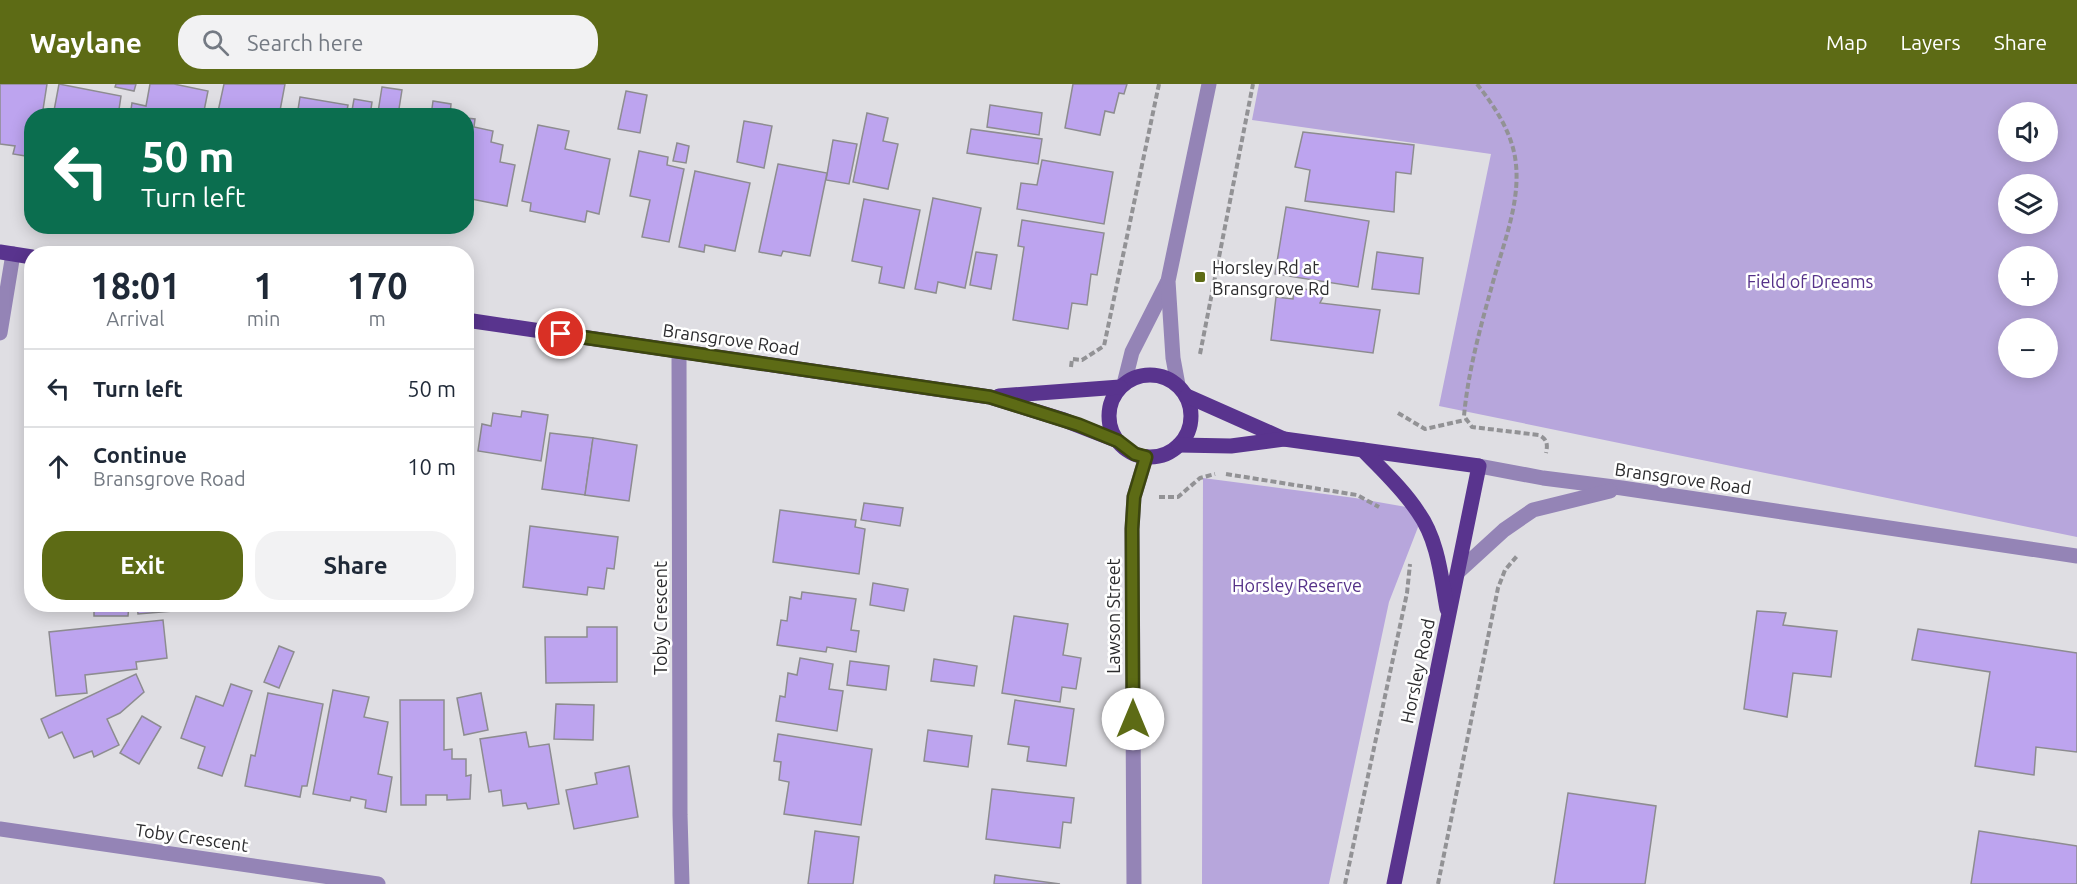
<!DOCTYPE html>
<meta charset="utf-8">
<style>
body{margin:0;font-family:Ubuntu,sans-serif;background:#f2f2f3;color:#1f2937;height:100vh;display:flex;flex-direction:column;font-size:22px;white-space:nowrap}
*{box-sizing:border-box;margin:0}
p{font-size:20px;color:#747a83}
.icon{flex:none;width:33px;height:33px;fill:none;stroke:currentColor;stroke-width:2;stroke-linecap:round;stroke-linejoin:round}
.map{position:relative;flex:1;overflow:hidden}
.details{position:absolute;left:24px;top:162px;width:450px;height:366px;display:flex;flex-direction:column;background:#fff;border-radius:24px;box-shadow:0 3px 15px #0003}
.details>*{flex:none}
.hud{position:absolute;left:24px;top:24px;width:450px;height:126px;border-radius:24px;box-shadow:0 3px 15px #0003;background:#0b6e4f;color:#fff;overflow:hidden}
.buttons{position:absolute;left:1998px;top:18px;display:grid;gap:12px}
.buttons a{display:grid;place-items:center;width:60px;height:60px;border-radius:50%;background:#fff;box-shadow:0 3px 15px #0003;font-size:30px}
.pin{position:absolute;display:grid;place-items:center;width:51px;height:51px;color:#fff;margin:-26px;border:3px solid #fff;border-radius:50%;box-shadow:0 2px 6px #0007}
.me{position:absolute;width:66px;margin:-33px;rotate:0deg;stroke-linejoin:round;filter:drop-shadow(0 0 4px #0008)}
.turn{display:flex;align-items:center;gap:21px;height:126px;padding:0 18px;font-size:27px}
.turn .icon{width:78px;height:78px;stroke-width:2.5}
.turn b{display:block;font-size:42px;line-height:51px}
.eta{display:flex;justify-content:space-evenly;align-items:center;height:102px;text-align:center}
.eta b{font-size:36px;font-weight:600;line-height:42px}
.cta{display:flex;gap:12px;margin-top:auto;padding:12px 18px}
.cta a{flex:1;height:69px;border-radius:24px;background:#5d6b15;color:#fff;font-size:24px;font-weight:600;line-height:69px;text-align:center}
.cta a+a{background:#f2f2f3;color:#1f2937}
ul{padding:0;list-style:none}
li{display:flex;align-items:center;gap:18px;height:78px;padding:0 18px;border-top:2px solid #e0e1e3}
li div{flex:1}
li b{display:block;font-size:22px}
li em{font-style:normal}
header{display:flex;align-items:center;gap:36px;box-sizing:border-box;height:84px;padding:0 30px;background:#5d6b15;color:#fff}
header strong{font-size:28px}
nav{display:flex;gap:33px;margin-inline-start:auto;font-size:21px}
.search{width:420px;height:54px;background:#f2f2f3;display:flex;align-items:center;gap:15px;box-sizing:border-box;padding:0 21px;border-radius:24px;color:#747a83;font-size:22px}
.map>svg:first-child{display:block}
.green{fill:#b7a6dc;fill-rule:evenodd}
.building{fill:#bda4ef;stroke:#8d8c90;stroke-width:1.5}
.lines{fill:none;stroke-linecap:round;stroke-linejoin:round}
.path{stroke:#929295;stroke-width:4;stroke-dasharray:6 3;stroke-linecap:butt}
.minor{stroke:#9484b6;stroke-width:15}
.major{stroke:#59348e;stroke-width:15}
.route-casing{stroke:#3c460e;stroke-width:15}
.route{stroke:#5d6b15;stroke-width:10}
.poi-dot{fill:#5d6b15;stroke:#fff;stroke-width:2}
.labels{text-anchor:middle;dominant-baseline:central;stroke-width:5;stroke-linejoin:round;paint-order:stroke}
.poi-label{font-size:18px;fill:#2c2c2e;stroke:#fff;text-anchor:start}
.park-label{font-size:18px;fill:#563289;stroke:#fff}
.street-label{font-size:18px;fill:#2c2c2e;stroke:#fff}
</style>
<header>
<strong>Waylane</strong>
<div class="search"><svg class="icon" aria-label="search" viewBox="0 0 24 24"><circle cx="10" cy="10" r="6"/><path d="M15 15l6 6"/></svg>Search here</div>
<nav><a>Map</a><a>Layers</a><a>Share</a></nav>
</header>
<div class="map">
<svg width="2077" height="800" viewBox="0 0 2077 800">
<rect width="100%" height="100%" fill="#dfdee3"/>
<g class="green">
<path d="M 1259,0 L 2077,0 L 2077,453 L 1439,322 L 1491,70 L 1252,36 ZM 2008,28 L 2048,28 L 2048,68 L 2008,68 ZM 2008,100 L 2048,100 L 2048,140 L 2008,140 ZM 2008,172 L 2048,172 L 2048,212 L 2008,212 ZM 2008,244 L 2048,244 L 2048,284 L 2008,284 Z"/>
<polygon points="1203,394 1355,414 1412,424 1420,438 1389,518 1329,800 1202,800"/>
</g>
<g class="building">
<polygon points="0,0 47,0 42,32 32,32 32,73 13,70 15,62 0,60"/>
<polygon points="59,0 121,12 118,32 53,32"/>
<polygon points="116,0 136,0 134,7 115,3"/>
<polygon points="150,0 174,0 208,7 203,32 130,32 132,19 146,22"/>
<polygon points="224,0 285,0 279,32 217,32"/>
<polygon points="1073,0 1127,0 1124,10 1119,9 1114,29 1105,27 1100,51 1065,44"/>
<polygon points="382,3 402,6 398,31 378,28"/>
<polygon points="626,7 647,11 640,49 618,45"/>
<polygon points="300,13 348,21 346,32 297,32"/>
<polygon points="354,15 372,18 370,32 351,32"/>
<polygon points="433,17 451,20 450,32 431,32"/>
<polygon points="990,21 1042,29 1039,51 987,43"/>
<polygon points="867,29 888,34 883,57 898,60 888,105 853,98"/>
<polygon points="466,34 475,35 474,43 493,47 491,58 503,61 500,78 515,81 507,122 466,114"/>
<polygon points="744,37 772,42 764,84 737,78"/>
<polygon points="538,41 569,47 565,65 610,75 599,130 587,127 585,138 530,127 531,119 522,117"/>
<polygon points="971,45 1042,55 1038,80 967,69"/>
<polygon points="1303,48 1414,61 1411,90 1396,88 1394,128 1305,117 1310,86 1295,83"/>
<polygon points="833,56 857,60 849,100 826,96"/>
<polygon points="677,59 689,62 686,79 673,77"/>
<polygon points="639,67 668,73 667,81 684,85 669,158 642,153 650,116 630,112"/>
<polygon points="1042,76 1113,88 1104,140 1017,125 1021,99 1037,101"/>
<polygon points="778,80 827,89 810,172 783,167 781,172 759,168"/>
<polygon points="695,87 750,99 735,167 705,161 704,168 679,163"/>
<polygon points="933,114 981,124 965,204 938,198 936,209 915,205"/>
<polygon points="864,115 920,126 904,204 879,199 882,183 852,177"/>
<polygon points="1286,123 1369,137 1358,203 1275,190"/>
<polygon points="1022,136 1104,149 1097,191 1091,190 1087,221 1072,219 1068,245 1013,236 1024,163 1018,162"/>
<polygon points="976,168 997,171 991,205 970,201"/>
<polygon points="1377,168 1423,174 1419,210 1372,205"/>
<polygon points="1294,203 1325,209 1320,219 1380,226 1373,269 1271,256 1276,213 1293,215"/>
<polygon points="522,327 548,331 541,377 478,367 482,340 491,342 493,329 521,333"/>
<polygon points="550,349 593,354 585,411 542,405"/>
<polygon points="593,354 637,361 629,417 585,411"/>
<polygon points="864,419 903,424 900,442 861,436"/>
<polygon points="780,426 856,436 855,443 865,445 859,490 773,478"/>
<polygon points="530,442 618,453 614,485 607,484 604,505 588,503 587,511 523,503"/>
<polygon points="873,499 908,505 904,527 870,521"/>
<polygon points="802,508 856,515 851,546 859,547 856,568 827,563 826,568 777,561 781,536 787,537 790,513 801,515"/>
<polygon points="94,520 129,520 128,532 94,532"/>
<polygon points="137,520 173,520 173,527 138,530"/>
<polygon points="1757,527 1786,529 1783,541 1837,547 1831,593 1793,589 1787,633 1744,625"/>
<polygon points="1014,532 1068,540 1063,571 1081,574 1076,605 1062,603 1060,618 1002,609"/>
<polygon points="163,536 167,574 136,578 137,585 85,591 87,609 56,612 49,548"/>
<polygon points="587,543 617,543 617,598 546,599 545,553 587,553"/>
<polygon points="1918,545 2077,569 2077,668 2036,663 2034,691 1975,682 1990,588 1912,576"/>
<polygon points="279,562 294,568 279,604 264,598"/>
<polygon points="800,574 833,580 829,605 843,607 837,647 776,637 780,612 785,613 788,589 797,591"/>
<polygon points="934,575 977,582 974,602 931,597"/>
<polygon points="850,577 889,582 886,606 847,601"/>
<polygon points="136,590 144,608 120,629 107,635 119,661 94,673 92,667 74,674 62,648 49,654 41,635"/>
<polygon points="231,600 252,607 222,692 198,684 205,663 181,654 196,612 223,622"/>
<polygon points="333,606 369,613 364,633 388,638 378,690 392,693 386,728 365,724 366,716 351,713 350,717 313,710"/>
<polygon points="268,609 323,620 307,702 302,702 300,713 245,702 251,671 255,672"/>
<polygon points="481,609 488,646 464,651 457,614"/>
<polygon points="400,616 444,616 444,666 452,665 452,675 466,675 466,692 471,691 470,715 447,716 447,711 426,711 426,721 401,721"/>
<polygon points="1015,616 1074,625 1066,682 1027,677 1029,663 1008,660"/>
<polygon points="556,620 594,621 593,656 554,655"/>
<polygon points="142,632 161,643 139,680 120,669"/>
<polygon points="928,646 972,652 968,683 924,677"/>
<polygon points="526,648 529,663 549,660 559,720 528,725 526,719 503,722 501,706 489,708 480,655"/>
<polygon points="778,650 872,665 861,741 784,730 789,698 779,696 781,678 774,677"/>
<polygon points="629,682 638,733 574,745 566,706 597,700 595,689"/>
<polygon points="992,705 1074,714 1071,739 1063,738 1060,764 986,755"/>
<polygon points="1568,709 1656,722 1645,800 1554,800"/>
<polygon points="815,747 859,753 853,800 808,800"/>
<polygon points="1979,747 2077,762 2077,800 1971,800"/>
<polygon points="995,791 1060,800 994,800"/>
</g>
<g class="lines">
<g class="path">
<path d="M 1477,0 C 1494,22 1510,45 1515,73 C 1522,115 1504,157 1493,198 C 1481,241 1468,287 1464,332 L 1472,343 L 1539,351 C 1547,355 1548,360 1546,369"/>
<polyline points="1200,270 1253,0"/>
<polyline points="1071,283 1072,275 1082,276 1104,262 1159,0"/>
<polyline points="1398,329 1425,345 1465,336"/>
<polyline points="1226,390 1357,411 1379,423"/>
<polyline points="1159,413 1178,413 1200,394 1215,390"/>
<polyline points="1345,800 1407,509 1410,480"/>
<polyline points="1438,800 1498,504 1505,486 1517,472"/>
</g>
<g class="minor">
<polyline points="0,249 13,170"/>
<polyline points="679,267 680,731 682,800"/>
<polyline points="1124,300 1132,268 1167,199"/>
<polyline points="1178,301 1173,274 1168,197 1209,0"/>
<polyline points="1479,382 1543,394 1622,404 2077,472"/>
<polyline points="1458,488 1504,446 1533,426 1610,407"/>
<polyline points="0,745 378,800"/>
<polyline points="1134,800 1132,445 1134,413 1146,373"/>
</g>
<g class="major">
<polyline points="0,168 32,173"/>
<polyline points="466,236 990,313 1064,336 1118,357"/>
<circle cx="1150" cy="332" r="41"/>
<polyline points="999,312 1120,303"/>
<polyline points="1187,312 1284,355"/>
<polyline points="1179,361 1231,362 1284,355 1479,382 1394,800"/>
<path d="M 1363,366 C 1382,386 1403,405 1418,428 C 1438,456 1441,492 1447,525"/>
</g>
</g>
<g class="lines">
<g class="route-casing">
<polyline id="route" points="561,250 990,313 1079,341 1118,357 1135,370 1146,373 1134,413 1132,445 1133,635"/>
</g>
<use href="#route" class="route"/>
</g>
<rect class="poi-dot" x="1194" y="187" width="12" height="12" rx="3"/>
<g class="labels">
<g class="poi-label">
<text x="1212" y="183">Horsley Rd at<tspan x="1212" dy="21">Bransgrove Rd</tspan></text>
</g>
<g class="park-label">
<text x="1810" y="197">Field of Dreams</text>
<text x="1297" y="501">Horsley Reserve</text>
</g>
<g class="street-label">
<text transform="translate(731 255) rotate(8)">Bransgrove Road</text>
<text transform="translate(1683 394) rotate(8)">Bransgrove Road</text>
<text transform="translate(1113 532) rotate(-90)">Lawson Street</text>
<text transform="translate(660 534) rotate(-90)">Toby Crescent</text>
<text transform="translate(1417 587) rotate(-78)">Horsley Road</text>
<text transform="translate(192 753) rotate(8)">Toby Crescent</text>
</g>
</g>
</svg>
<div class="buttons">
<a><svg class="icon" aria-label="sound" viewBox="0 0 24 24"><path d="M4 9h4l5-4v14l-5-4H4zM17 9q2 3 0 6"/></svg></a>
<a><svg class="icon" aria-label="layers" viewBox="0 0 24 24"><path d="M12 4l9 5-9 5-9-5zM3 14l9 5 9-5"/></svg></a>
<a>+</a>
<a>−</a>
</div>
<div class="pin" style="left:561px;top:250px;background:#d93025"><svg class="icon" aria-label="arrive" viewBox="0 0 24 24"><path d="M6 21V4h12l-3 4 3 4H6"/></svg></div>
<svg class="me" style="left:1133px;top:635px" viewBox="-20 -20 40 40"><circle r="19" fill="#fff"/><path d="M0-13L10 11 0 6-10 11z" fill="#5d6b15"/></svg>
<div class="hud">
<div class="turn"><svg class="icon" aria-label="left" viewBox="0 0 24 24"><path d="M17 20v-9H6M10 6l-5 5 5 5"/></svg><div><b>50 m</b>Turn left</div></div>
</div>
<section class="details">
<div class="eta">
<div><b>18:01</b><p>Arrival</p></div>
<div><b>1</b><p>min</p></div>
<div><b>170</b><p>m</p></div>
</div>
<ul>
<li><svg class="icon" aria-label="left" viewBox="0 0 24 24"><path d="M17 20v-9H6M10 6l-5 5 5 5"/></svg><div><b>Turn left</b></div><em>50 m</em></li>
<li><svg class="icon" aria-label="ahead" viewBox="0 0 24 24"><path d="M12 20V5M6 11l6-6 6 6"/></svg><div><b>Continue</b><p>Bransgrove Road</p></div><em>10 m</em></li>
</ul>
<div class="cta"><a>Exit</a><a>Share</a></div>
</section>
</div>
